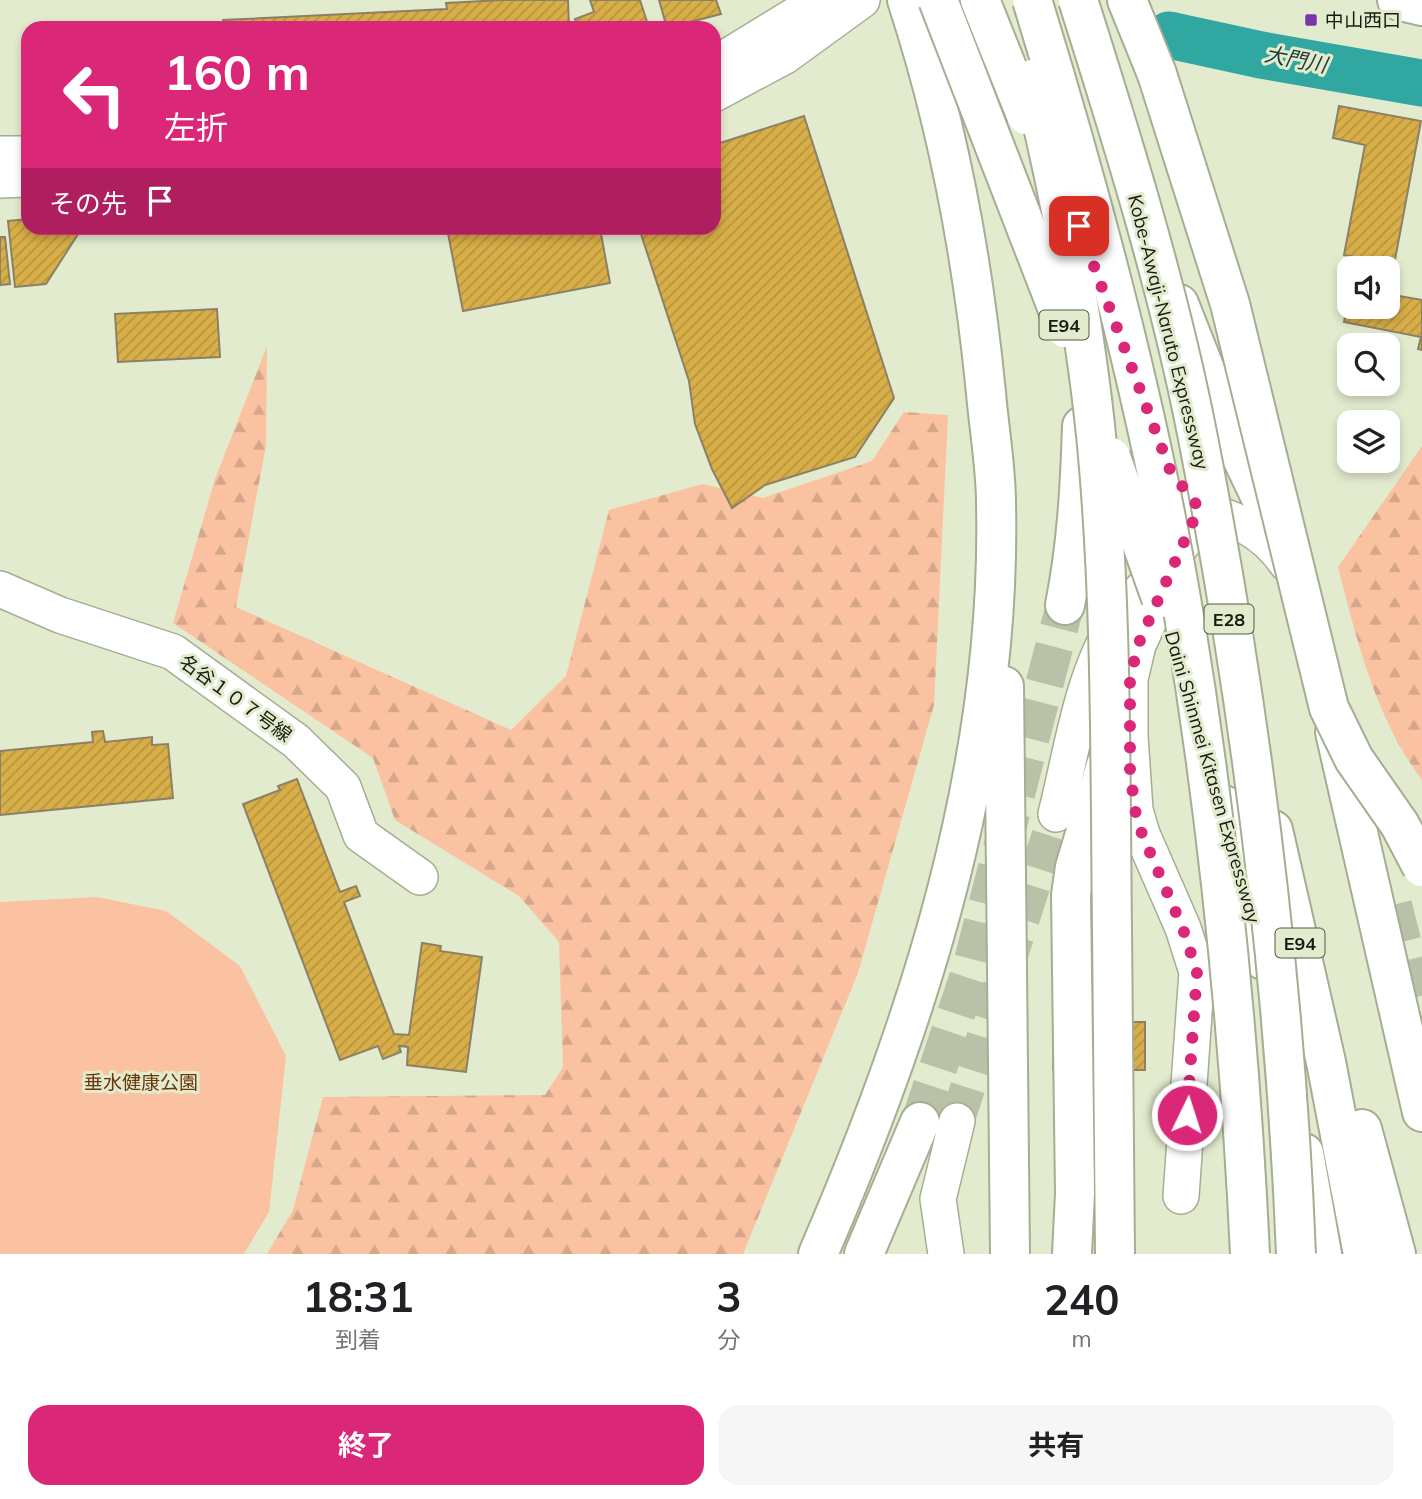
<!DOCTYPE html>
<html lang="ja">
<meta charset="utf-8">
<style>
body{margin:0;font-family:Mulish,"Noto Sans JP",sans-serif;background:#f6f6f6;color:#202124;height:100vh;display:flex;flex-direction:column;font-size:26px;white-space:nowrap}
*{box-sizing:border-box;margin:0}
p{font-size:23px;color:#757577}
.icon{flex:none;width:38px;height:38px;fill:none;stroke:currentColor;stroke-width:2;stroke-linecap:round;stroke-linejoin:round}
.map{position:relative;height:1254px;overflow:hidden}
.details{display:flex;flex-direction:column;background:#fff;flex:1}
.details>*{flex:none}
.guide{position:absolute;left:21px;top:21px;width:700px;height:214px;border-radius:21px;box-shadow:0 4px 10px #0003;background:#db2777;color:#fff;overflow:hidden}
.controls{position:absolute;left:1337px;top:256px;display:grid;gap:14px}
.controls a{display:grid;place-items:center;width:63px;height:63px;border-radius:14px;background:#fff;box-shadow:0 4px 10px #0003;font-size:35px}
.pin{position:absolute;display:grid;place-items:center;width:60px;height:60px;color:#fff;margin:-30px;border-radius:14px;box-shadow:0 4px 10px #0006}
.me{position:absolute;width:77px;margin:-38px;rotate:4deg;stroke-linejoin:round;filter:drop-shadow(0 0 5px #0008)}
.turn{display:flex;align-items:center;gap:24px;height:147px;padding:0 28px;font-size:32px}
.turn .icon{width:91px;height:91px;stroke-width:2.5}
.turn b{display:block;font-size:49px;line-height:60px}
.then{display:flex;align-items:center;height:66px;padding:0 28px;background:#0003;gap:14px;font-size:26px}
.eta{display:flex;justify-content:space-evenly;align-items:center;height:119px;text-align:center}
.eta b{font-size:42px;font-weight:700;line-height:49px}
.cta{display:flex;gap:14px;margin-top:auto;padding:14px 28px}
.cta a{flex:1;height:80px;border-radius:21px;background:#db2777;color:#fff;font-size:28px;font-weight:700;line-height:80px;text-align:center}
.cta a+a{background:#f6f6f6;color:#202124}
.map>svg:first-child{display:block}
.green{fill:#fac2a1}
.forest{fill:url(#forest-firs)}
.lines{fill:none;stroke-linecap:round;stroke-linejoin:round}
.river{stroke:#31a7a1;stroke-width:47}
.building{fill:url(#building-hatch);stroke:#8c8066;stroke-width:2}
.minor-tunnel{stroke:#b9c1a8;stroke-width:35;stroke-dasharray:35 18;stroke-linecap:butt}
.highway-tunnel{stroke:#b9c1a8;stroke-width:38;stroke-dasharray:38 19;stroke-linecap:butt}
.minor-casing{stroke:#a5ad92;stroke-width:38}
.major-casing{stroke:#a5ad92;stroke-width:42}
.highway-casing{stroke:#a5ad92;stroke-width:42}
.minor{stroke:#fff;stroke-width:35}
.major{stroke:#fff;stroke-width:38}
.highway{stroke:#fff;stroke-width:38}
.highway-bridge-casing{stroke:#a5ad92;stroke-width:42;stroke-linecap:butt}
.highway-bridge{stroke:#fff;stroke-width:38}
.route{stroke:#db2777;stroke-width:12;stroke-dasharray:0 21.6}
.poi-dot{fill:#7934a7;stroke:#e2ebce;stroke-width:2.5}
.labels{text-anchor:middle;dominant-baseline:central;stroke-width:6;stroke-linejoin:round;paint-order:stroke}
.shield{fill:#e2ebce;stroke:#545949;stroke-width:2}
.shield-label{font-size:18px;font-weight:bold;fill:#171a10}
.poi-label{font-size:19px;fill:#171a10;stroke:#e2ebce;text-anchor:start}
.street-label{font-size:19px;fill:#171a10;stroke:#e2ebce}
.park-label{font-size:19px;fill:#6c3409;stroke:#e2ebce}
.water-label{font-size:21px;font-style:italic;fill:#1f3937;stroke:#e2ebce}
</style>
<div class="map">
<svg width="1422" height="1254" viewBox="0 0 1422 1254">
<defs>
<pattern id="forest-firs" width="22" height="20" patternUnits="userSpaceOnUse" patternTransform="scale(1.75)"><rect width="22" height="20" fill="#fac2a1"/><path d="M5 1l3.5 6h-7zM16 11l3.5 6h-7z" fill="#d6a68a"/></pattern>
<pattern id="building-hatch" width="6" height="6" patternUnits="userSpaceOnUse" patternTransform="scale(1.75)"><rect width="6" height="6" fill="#d7ae48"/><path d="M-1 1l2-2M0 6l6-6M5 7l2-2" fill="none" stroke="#b8953e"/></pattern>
</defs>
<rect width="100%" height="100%" fill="#e2ebce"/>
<polygon class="green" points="97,897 166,911 240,966 286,1056 269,1212 244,1254 0,1254 0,902"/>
<g class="forest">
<polygon points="267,346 266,445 236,607 511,730 566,676 609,510 703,484 763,498 872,461 904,412 948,415 934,705 858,973 743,1254 267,1254 293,1210 323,1097 545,1095 563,1067 559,942 519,896 395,820 373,758 173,623 215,479"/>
<path d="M 1422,446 L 1422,780 C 1376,719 1357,641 1338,567 Z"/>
</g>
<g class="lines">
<polyline class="river" points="1169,35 1261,55 1422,83"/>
</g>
<g class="building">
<polygon points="501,0 568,0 569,28 223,28 223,20 447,9 446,3"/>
<polygon points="590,0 640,0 649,28 578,28 575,19 594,12"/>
<polygon points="659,0 716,0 721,14 667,28"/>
<polygon points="1339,106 1421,121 1394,265 1344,255 1365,145 1333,138"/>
<polygon points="804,116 894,398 855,457 765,485 732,508 712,469 695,424 689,381 639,228 714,228 714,145"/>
<polygon points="28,219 28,228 82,228 46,284 15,287 8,221"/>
<polygon points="447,228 600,228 610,283 463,311"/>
<polygon points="0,237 5,237 10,284 0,285"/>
<polygon points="1388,294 1422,300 1422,350 1418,349 1421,337 1344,322 1349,297 1349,306 1388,306"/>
<polygon points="217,309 220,357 118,362 115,314"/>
<polygon points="103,731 105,742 152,737 152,745 168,744 173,798 0,815 0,751 93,742 92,732"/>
<polygon points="297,779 340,892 356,886 360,896 344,902 394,1034 409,1035 422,943 441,946 440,951 482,957 466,1072 407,1065 408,1047 399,1046 401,1052 383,1059 378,1046 340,1060 243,804 280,790 278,786"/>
<polygon points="1054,1022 1145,1022 1145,1070 1053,1070"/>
</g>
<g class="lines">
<polyline class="minor-tunnel" points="957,1121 1056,814"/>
<g class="highway-tunnel">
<polyline points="1393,905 1422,1020"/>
<polyline points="920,1122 970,972 1065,605"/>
</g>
<g class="minor-casing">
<g id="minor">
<polyline points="714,65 820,0"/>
<polyline points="714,94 785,56 862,0"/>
<polyline points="0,154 28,154"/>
<polyline points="0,180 28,179"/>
<path d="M 1188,506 C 1229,515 1264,529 1287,564"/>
<polyline points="1171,573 1138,645 1130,679 1130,736 1135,810 1142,834 1183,928 1197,972 1181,1196"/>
<polyline points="0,589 60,615 173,652 296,741 343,787 361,835 420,877"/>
<path d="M 1056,814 C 1072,751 1081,678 1116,622 C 1135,591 1171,564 1188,536 C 1198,518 1202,496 1205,475"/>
<polyline points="946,1254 938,1199 957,1121"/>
</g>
</g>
<g class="major-casing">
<polyline id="major" points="1397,0 1422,6"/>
</g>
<g class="highway-casing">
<g id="highway">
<polyline points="1127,0 1157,74"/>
<polyline points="1179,304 1230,433 1274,525"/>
<path d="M 1065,605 C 1077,545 1080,487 1082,426"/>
<polyline points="1004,686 1010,1254"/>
<polyline points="1335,732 1422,1112"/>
<polyline points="1224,805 1263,960"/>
<polyline points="1273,830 1326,1062 1363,1254"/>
<polyline points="1112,928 1115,1254"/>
<polyline points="1362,1129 1396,1254"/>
<polyline points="1304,1153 1322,1254"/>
<path d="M 818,1254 C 920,1019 1002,763 996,503 C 996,467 989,429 986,393 C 973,260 949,128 907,0"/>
<polyline points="864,1254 920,1122"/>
<polyline points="1072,1254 1075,1193 1071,895 1075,867 1106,765"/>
</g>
</g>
<use href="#minor" class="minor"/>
<use href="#major" class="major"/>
<use href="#highway" class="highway"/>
<g class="highway-bridge-casing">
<g id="highway-bridge">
<polyline points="938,0 1065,328"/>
<polyline points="980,0 1026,115"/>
<path d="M 1032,0 C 1094,201 1149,408 1184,616 C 1219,827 1240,1041 1250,1254"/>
<path d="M 1078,0 C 1123,142 1168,286 1197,433 C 1250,702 1285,980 1296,1254"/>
<polyline points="1157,74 1230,304 1329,708 1354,759 1400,825 1422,867"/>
<path d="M 1032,79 C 1061,200 1085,321 1097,445 C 1112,605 1110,767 1112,928"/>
<polyline points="1111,457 1161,598"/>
</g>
</g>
<use href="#highway-bridge" class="highway-bridge"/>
</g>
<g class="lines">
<polyline class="route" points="1079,226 1170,470 1199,508 1138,645 1130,679 1130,770 1135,810 1142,834 1183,929 1197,972 1187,1115"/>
</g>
<rect class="poi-dot" x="1304" y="13" width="14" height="14" rx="3.5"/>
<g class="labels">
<g class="shield">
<rect x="1039.5" y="310.5" width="49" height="29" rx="5"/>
<rect x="1204.5" y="604.5" width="49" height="29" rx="5"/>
<rect x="1275.5" y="928.5" width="49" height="29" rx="5"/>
</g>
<g class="shield-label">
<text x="1064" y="325">E94</text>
<text x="1229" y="619">E28</text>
<text x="1300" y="943">E94</text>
</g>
<g class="poi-label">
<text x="1325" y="20">中山西口</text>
</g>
<g class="street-label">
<text transform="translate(1169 332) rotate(76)">Kobe-Awaji-Naruto Expressway</text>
<text transform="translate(236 698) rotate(36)">名谷１０７号線</text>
<text transform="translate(1213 777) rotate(74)">Daini Shinmei Kitasen Expressway</text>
</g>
<g class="park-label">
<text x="141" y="1082">垂水健康公園</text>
</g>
<g class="water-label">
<text transform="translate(1296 59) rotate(11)">大門川</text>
</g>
</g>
</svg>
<div class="controls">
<a><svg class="icon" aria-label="sound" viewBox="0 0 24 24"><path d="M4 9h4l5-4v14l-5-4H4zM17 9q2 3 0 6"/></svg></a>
<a><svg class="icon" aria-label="search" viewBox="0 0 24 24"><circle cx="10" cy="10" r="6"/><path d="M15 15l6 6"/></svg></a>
<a><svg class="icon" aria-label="layers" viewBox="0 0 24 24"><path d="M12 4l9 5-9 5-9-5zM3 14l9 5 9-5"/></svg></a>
</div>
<div class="pin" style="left:1079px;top:226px;background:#d93025"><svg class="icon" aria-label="arrive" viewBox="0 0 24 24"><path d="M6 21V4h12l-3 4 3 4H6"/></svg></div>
<svg class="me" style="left:1187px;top:1115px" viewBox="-20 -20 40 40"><circle r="17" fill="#db2777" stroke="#fff" stroke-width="3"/><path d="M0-11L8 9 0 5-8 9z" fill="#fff"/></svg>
<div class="guide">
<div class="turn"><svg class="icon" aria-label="left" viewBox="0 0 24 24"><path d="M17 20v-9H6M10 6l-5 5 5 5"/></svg><div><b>160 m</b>左折</div></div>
<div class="then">その先<svg class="icon" aria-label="arrive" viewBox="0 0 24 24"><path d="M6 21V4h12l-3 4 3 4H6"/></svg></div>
</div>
</div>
<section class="details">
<div class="eta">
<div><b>18:31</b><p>到着</p></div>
<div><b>3</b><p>分</p></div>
<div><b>240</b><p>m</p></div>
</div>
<div class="cta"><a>終了</a><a>共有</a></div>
</section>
